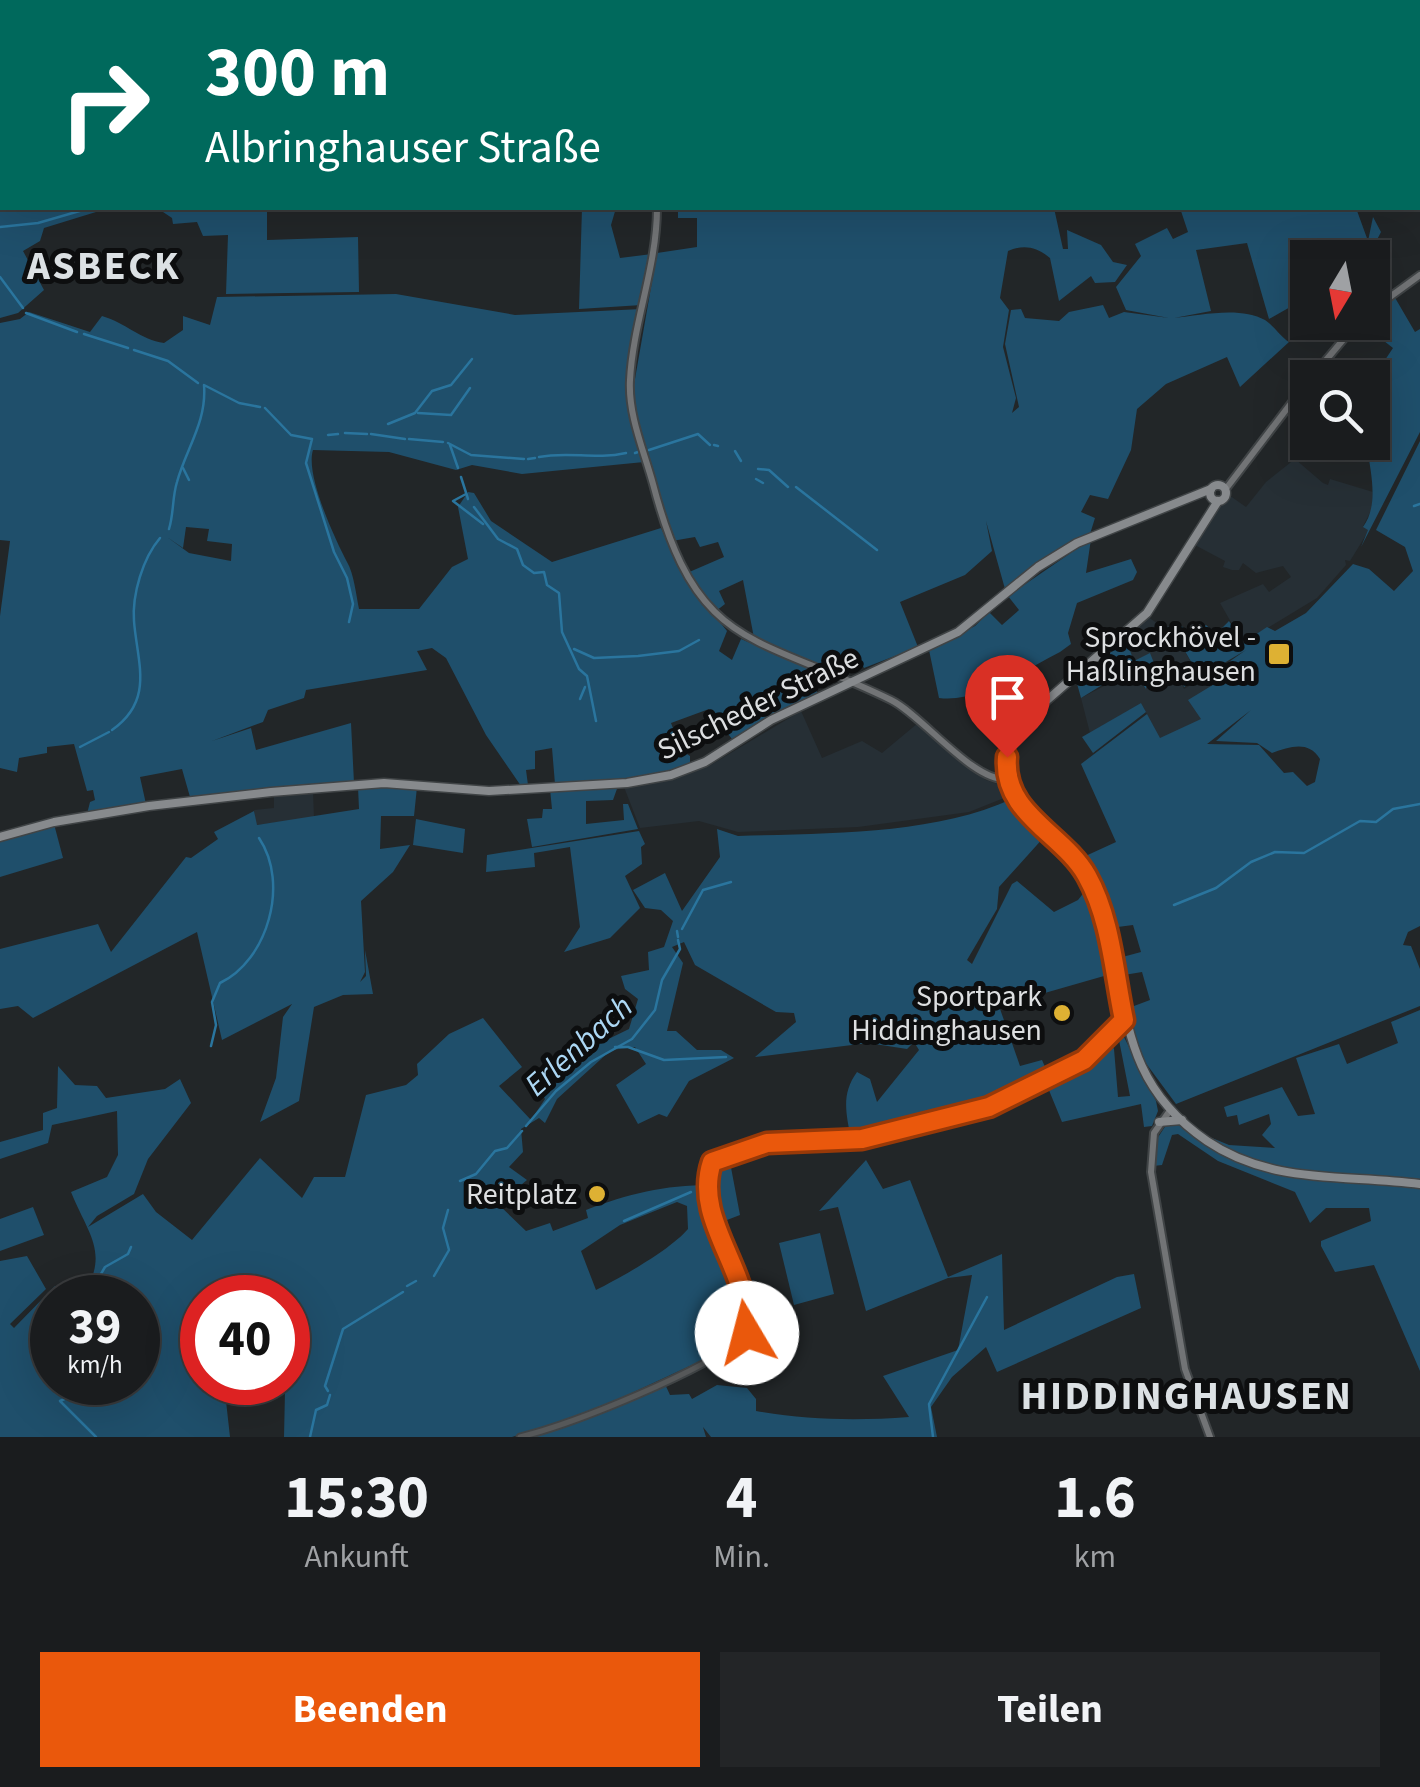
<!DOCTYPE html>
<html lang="de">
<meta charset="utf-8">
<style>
body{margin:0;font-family:"Source Sans 3",sans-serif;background:#232527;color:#f1f3f6;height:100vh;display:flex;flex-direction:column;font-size:38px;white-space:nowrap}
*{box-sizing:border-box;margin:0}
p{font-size:32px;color:#9fa1a4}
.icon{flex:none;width:55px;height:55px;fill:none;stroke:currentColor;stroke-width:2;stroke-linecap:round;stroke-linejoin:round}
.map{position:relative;height:1437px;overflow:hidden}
.panel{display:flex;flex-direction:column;background:#1a1c1e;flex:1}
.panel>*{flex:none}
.banner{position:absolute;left:0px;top:0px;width:1420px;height:210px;box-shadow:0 10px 40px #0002,0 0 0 2px #383a3c;background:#00695c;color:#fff;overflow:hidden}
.needle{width:65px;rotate:190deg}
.buttons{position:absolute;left:1290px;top:240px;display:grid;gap:20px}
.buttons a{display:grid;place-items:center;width:100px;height:100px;border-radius:0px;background:#1a1c1e;box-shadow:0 10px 40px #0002,0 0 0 2px #383a3c;font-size:50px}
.speed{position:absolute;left:30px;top:1275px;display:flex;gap:20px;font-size:50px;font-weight:700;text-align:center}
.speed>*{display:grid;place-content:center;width:130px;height:130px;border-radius:50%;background:#1a1c1e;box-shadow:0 10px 40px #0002,0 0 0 2px #383a3c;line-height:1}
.speed small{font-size:25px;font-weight:400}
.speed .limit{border:15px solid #d22;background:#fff;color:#111}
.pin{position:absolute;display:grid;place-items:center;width:85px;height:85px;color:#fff;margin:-102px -42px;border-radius:50% 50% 50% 0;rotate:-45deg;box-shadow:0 0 10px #0007}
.pin .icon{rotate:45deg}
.me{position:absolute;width:110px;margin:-55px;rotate:352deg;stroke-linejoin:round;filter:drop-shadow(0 0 8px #0008)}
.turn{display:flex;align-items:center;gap:35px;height:210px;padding:0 40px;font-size:45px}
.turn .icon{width:130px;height:130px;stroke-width:2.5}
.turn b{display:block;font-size:70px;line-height:85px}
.eta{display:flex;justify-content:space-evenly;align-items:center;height:170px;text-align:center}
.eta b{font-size:60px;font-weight:700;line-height:70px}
.action{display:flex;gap:20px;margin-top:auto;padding:20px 40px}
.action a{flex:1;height:115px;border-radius:0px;background:#ea580c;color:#fff;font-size:40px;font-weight:700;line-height:115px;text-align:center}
.action a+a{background:#232527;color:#f1f3f6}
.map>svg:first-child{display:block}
.built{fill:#262f35}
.green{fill:#1f4f6b;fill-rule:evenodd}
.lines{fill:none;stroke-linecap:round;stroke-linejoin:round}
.stream{stroke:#2a759e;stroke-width:2.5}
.tertiary-casing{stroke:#404446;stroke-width:9}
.secondary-casing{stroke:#404446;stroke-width:10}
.primary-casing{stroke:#404446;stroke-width:11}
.tertiary{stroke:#565859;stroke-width:5}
.secondary{stroke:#727476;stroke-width:6}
.primary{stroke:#878a8d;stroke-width:8}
.route-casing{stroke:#983908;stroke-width:25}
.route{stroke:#ea580c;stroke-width:18}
.poi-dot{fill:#deb133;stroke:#0d0e0f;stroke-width:4}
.labels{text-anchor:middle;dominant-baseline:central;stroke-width:10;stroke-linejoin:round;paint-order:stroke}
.poi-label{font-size:30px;fill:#dddfe1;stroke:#0d0e0f;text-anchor:end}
.street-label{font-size:30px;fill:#dddfe1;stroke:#0d0e0f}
.water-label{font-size:32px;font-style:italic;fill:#acd7f4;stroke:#0d0e0f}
.district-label{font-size:40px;font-weight:bold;letter-spacing:2.5px;fill:#dce1e4;stroke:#0d0e0f}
</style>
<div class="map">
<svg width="1420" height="1437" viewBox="0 0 1420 1437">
<rect width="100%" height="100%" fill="#222628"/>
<g class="built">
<polygon points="1295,459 1323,483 1328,485 1330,479 1373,492 1372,509 1363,526 1369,530 1350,561 1345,560 1346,565 1317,598 1243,643 1220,603 1263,584 1269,592 1291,577 1283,566 1256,573 1243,563 1239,570 1232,570 1223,567 1225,561 1193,544 1226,493 1246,507 1266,482"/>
<polygon points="1148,617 1164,628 1175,623 1181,626 1175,634 1193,666 1180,680 1184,689 1223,666 1227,677 1202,719 1160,739 1141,703 1090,733 1081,698 1133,671 1145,688 1150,654 1134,661 1126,640"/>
<polygon points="801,711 822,758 862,741 882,753 918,723 986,780 1006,787 1009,796 969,812 858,827 738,832 699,821 640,828 624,787 663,781 709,766"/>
<polygon points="313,791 314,818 256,825 254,810 274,808 274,794"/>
</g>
<g class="green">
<polygon points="572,0 1387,0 572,2"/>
<polygon points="0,201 2,208 109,208 44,228 40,241 23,251 44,290 18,313 0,318"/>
<polygon points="157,208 267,208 267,240 358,237 359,292 226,294 228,235 203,236 197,222 173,224 172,218"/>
<polygon points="582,208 616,208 611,225 620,258 652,254 642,305 579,309"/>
<path d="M 678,208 L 1054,208 L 1063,249 L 1068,249 L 1067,230 L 1101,245 L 1113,262 L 1127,265 L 1115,282 L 1095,283 L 1091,276 L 1059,301 L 1050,258 C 1037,247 1024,244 1008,251 L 1000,298 L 1009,310 L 1003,347 L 1016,398 L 1012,413 L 1019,407 L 1005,344 L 1011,310 L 1021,309 L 1025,318 L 1059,321 L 1069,312 L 1103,305 L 1109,318 L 1124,312 L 1169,318 L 1126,310 L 1116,287 L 1141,256 L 1135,244 L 1167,228 L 1173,239 L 1188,232 L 1180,208 L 1356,208 L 1368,241 L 1373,217 L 1381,232 L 1368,257 L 1308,258 L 1307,309 L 1305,312 L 1299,302 L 1269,319 L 1247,243 L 1196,250 L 1211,311 L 1174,318 C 1200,315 1241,306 1265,320 C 1274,326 1280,336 1289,342 L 1240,387 L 1227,357 L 1166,384 L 1137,409 L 1131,450 L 1108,499 L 1090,495 L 1081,512 L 1095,518 L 1090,534 L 1050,555 L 1005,589 L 986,521 L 992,551 L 965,575 L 900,602 L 918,647 L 864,668 L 854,650 L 824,668 L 754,638 L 743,580 L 719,591 L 725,604 L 716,611 L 687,573 L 724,557 L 718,542 L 700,547 L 695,537 L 672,541 L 669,535 L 632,396 L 657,253 L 697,247 L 697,218 L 678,218 Z"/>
<path d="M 396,294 L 515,315 L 642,309 L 627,385 L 644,462 L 522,474 L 472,465 L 456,470 L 389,452 L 313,450 C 305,475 335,539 347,562 C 354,574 356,594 359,609 L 419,609 L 452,567 L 468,559 L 458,507 L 468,492 L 474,493 L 491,521 L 552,562 L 661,528 L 685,579 L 727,631 L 719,651 L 732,660 L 741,639 L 819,672 L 813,684 L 819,696 L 732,739 L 709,709 L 671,723 L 677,739 L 674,746 L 690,756 L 690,765 L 646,778 L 555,784 L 552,748 L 535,751 L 535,769 L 526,770 L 528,785 L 521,786 L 486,735 L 446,658 L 432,648 L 417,651 L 427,670 L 306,690 L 304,698 L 268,710 L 263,722 L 212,741 L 251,728 L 256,750 L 351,723 L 354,783 L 190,797 L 182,769 L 140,777 L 146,804 L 87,814 L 90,802 L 95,800 L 93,790 L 87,791 L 74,744 L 47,747 L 47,753 L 19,758 L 17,772 L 0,768 L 0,616 L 10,541 L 0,540 L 0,323 L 20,319 L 29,312 L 90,332 L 102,316 C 126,323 141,340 164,343 L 183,330 L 183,316 L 210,325 L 217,297 ZM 186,527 L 209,529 L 207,541 L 232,544 L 231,561 L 189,553 L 167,537 L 183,548 Z"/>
<path d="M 1394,296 L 1415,332 L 1420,329 L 1420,432 L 1361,547 L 1368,530 L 1363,527 C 1379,505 1371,474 1367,447 L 1356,443 L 1372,442 L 1373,378 L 1393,348 L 1361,323 L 1372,322 L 1373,313 Z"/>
<path d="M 1420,441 L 1420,926 L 1408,932 L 1403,945 L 1411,946 L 1420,969 L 1420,1006 L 1176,1104 L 1145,1062 L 1126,1009 L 1150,1000 L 1142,972 L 1118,976 L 1115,959 L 1141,952 L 1133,925 L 1110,928 L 1089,873 L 1079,859 L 1116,842 L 1081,764 L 1147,714 L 1160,738 L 1201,719 L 1188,700 L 1226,677 L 1223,666 L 1246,650 L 1184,687 L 1178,673 L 1193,665 L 1175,634 L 1181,626 L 1192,633 L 1206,625 L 1216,634 L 1229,621 L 1243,643 L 1267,627 L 1275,631 L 1306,613 L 1353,564 L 1369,569 L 1394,591 L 1413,571 L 1405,547 L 1376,530 ZM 1251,710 L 1216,741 L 1257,743 L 1272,753 C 1290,747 1308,740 1320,759 L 1315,782 L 1307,786 L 1293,772 L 1284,773 L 1259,745 L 1207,744 Z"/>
<path d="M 1091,539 L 1086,573 L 1131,559 L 1137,572 L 1133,580 L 1077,603 L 1068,633 L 1071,644 L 1060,652 C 1024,670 980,703 939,698 L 929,650 L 975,626 L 989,612 L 1002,625 L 1019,610 L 1008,596 Z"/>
<polygon points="1126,640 1134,661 1150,653 1156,668 1148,675 1146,689 1130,668 1081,698 1076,680"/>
<polygon points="1141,703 1146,712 1093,753 1082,737"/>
<polygon points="618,786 613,800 586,801 586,824 624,820 623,804 628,804 638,829 532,847 527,819 542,818 543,809 552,809 550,789"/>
<polygon points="358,787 417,787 414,816 381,816 380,849 410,845 393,872 361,901 365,972 360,982 366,976 365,950 373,994 343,995 314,1007 299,1101 260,1122 276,1078 283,1017 292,1004 222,1040 197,932 33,1018 18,1006 0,1009 0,949 98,924 111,952 186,857 191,858 218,839 214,832 254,811 257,825 359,809"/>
<path d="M 1012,799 L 1045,836 L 999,887 L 997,909 L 967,960 L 972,964 L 1012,884 L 1017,881 L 1054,912 L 1078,900 L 1089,886 L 1111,974 L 999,1006 L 1020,1066 L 1042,1060 L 1049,1076 L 992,1104 L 851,1139 C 846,1113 841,1094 857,1072 L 870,1079 L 877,1102 L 919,1050 L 914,1042 L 907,1049 L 868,1043 L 755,1057 L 796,1022 L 794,1013 L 776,1012 L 695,965 L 684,942 L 672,947 L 683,963 L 667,1031 L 676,1031 L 697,1050 L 721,1050 L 734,1058 L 689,1081 L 667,1117 L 659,1114 L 638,1124 L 616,1085 L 646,1064 L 635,1047 L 611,1050 L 557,1099 L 545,1123 L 539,1118 L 521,1129 L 523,1152 L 509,1167 L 527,1180 L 498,1204 L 526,1231 L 550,1223 L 553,1231 L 588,1218 L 586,1210 C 628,1194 664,1185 710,1185 L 713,1164 L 729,1157 L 740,1215 L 727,1220 L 739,1259 L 729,1254 L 745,1317 L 701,1335 L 705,1359 L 593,1411 L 512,1437 L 284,1437 L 285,1391 L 262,1389 L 260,1401 L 226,1401 L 230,1437 L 0,1437 L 0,1261 L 27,1256 L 46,1289 L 10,1324 L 14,1328 L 55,1286 L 75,1297 L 52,1298 L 52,1382 L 138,1382 L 138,1298 L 82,1297 C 110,1253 89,1236 71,1192 L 107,1177 L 118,1155 L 117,1111 L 52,1125 L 48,1143 L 0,1159 L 0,1142 L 43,1130 L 43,1113 L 57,1108 L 58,1066 L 75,1085 L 97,1086 L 106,1098 L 165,1089 L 180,1079 L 191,1103 L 148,1159 L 134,1194 L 97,1216 L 88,1227 L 143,1194 L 156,1212 L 192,1240 L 260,1158 L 302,1198 L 314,1177 L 345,1177 L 366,1095 L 406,1085 L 418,1075 L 417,1064 L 449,1034 L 483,1018 L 522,1067 L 499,1086 L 531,1120 L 545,1099 L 542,1094 L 574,1070 L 592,1047 L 629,1029 L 638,999 L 625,989 L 621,976 L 649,970 L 648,952 L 664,947 L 673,921 L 661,910 L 645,908 L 633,890 L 665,873 L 682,911 L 720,857 L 717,829 L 738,836 C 831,833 932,835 1012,799 ZM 677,1202 L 687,1206 L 688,1229 C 670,1250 622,1277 596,1290 L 581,1251 L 620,1225 ZM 202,1298 L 288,1298 L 288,1382 L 202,1382 L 202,1360 L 198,1360 L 202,1359 Z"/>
<polygon points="416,819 465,829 463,853 413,845"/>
<polygon points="54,824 63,858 0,877 0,839"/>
<polygon points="639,831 645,844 641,847 642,864 625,876 640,908 610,938 564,952 580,927 570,847 534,853 535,867 486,872 487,855"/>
<path d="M 1420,1010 L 1420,1179 C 1352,1172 1270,1182 1212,1138 L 1229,1145 L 1275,1148 L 1262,1135 L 1271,1124 L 1269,1114 L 1239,1125 L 1237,1115 L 1227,1117 L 1224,1107 L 1282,1087 L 1298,1116 L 1315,1114 L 1296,1058 L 1339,1044 L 1347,1064 L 1398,1043 L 1391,1022 Z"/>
<polygon points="1119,1027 1156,1101 1158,1111 1152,1126 1144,1127 1141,1104 1062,1122 1046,1083 1084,1065 1107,1038 1114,1049 1118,1097 1130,1096 1117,1030 1111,1031"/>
<path d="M 1168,1122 L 1177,1123 C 1248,1187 1332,1178 1420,1188 L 1420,1371 L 1374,1265 L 1335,1272 L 1321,1246 L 1321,1241 L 1371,1221 L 1369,1208 L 1326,1208 L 1310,1223 L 1295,1192 L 1218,1161 L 1178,1134 L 1172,1135 L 1162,1165 L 1153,1166 L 1155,1142 Z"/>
<path d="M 866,1160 L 883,1189 L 910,1180 L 948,1277 L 1002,1254 L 1004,1330 L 1117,1277 L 1134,1274 L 1141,1308 L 997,1372 L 986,1347 L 952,1377 L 931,1407 L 937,1437 L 711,1437 L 703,1427 L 706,1437 L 528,1437 L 559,1429 L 664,1382 L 670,1395 L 689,1394 L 692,1399 L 717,1385 L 747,1388 L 756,1399 L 756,1411 C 807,1420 857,1421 909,1417 L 883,1376 L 958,1350 L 972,1275 L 948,1278 L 866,1311 L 838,1207 L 819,1211 Z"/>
<polygon points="33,1207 44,1235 0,1251 0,1219"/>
<polygon points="820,1233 834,1294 794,1305 779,1243"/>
</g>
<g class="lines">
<g class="stream">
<polyline points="29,2 48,0"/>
<polyline points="0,7 2,6"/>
<polyline points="0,227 38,223 90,208"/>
<polyline points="0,277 23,308"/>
<polyline points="26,313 77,332"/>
<polyline points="84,334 128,348"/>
<polyline points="134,350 168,361 198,383"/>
<polyline points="265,408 291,435 312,439 306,463 334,552 347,578 353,604 349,622"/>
<polyline points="418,413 451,415 470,388"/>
<polyline points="388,424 415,413 432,391 451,385 472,359"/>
<polyline points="345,433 367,434"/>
<polyline points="371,434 405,439"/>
<polyline points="328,435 338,434"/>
<polyline points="409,439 443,442"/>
<polyline points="448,443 471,455 524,459"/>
<polyline points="450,445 458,468"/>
<polyline points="714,445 718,446"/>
<polyline points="649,450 698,434 710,445"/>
<polyline points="735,451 741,461"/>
<polyline points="635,453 638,452"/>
<path d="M 539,457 C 569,451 595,460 626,453"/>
<polyline points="528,459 535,458"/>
<polyline points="183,468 189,480"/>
<polyline points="758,469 769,470 788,487"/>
<polyline points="461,477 468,499"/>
<polyline points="756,479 763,483"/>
<polyline points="796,487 877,550"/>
<polyline points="466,494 453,501 483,524"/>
<polyline points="1414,506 1420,504"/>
<polyline points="474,507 498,539 517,549 523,565 534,573 544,572 547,585 559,593 562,632 579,669 587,676 596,721"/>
<path d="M 169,529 C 174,513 172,498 177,482 C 186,449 207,422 204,385 L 239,403 L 260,407"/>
<polyline points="574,649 594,658 638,656 679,651 699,640"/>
<polyline points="580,699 585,687"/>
<path d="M 112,730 C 155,700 137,662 134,621 C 132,594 143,558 160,538"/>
<polyline points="80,747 109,732"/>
<polyline points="1174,905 1216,888 1251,862 1275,852 1304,853 1360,821 1376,822 1393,809 1420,804"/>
<polyline points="682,929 703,890 731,882"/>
<polyline points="677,931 678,937"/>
<path d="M 211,1046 L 216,1025 L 212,1002 L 220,983 C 267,961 290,884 259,838"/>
<polyline points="615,1047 628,1047 664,1060 726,1057"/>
<polyline points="526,1126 556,1091 591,1062 632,1039 655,1010 662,980 680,949 678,940"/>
<polyline points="460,1181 476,1174 495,1151 507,1148 522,1131"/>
<polyline points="624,1221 691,1192"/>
<polyline points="434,1276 449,1250 443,1228 448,1210"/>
<polyline points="407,1286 416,1281"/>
<polyline points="87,1298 105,1267 128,1254 131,1247"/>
<polyline points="64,1383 71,1396 60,1401 96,1437"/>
<polyline points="328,1391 325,1386 343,1329 403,1292"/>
<polyline points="310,1437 316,1410 327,1405 330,1395"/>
<polyline points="933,1437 929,1404 987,1297"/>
</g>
<g class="tertiary-casing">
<path id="tertiary" d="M 520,1437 C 576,1423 702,1372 745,1337 C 764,1281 680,1209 715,1160 L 767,1143 L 862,1139 L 989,1107 L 1084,1060 L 1124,1021"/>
</g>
<g class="secondary-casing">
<g id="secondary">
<polyline points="277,0 282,2"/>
<path d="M 657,208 C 657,267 633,322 630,380 C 628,415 644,451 653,484 C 697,652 754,633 891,700 C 922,715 975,784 1008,779"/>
<polyline points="1372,310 1420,275"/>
<polyline points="1311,378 1358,322"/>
<polyline points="1225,490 1308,381"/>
<polyline points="1171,1109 1154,1133 1151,1172 1185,1369 1210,1437"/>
</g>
</g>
<g class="primary-casing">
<g id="primary">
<circle cx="1218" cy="493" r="8"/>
<path d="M 1218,501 L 1147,613 L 1022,722 C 1008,742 1003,763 1011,786 C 1023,825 1069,842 1088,878 C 1138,972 1100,1068 1207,1141 C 1272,1185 1346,1174 1420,1184"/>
<polyline points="0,837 54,822 149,806 271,792 384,783 489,791 627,783 671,775 705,762 771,720 958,632 1038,567 1077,543 1211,489"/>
<polyline points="1159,1122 1182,1120"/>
</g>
</g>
<use href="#tertiary" class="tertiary"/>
<use href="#secondary" class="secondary"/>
<use href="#primary" class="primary"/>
</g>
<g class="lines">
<g class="route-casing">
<path id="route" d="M 747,1333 C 753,1272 692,1221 712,1162 L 767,1143 L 862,1139 L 989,1107 L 1084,1060 L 1124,1020 C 1114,973 1111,919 1087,876 C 1063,833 1002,814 1007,757"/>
</g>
<use href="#route" class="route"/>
</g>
<g class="poi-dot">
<rect x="1267" y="642" width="24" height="24" rx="5"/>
<circle cx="1062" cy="1013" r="10"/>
<circle cx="597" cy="1194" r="10"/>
</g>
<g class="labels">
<g class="poi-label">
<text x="1256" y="637">Sprockhövel -<tspan x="1256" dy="34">Haßlinghausen</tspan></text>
<text x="1042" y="996">Sportpark<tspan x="1042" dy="34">Hiddinghausen</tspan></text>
<text x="577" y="1194">Reitplatz</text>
</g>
<g class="street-label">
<text transform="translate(758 704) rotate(-26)">Silscheder Straße</text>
</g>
<g class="water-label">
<text transform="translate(579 1046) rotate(-42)">Erlenbach</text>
</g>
<g class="district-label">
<text x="104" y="266">ASBECK</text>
<text x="1187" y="1396">HIDDINGHAUSEN</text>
</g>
</g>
</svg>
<div class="buttons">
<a><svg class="needle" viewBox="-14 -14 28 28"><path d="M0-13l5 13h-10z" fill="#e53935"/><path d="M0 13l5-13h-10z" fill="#9fa1a4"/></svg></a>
<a><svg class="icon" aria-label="search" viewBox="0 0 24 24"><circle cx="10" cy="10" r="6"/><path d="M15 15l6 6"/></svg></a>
</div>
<div class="speed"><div>39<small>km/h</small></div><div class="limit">40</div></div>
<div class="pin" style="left:1007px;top:757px;background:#d93025"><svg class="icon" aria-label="arrive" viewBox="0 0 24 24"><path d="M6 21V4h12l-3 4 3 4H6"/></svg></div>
<svg class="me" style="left:747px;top:1333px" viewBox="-20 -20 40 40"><circle r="19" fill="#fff"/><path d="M0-13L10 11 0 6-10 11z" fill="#ea580c"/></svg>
<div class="banner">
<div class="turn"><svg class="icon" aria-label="right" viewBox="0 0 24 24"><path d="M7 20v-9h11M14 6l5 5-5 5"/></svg><div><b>300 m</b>Albringhauser Straße</div></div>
</div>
</div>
<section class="panel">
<div class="eta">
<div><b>15:30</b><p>Ankunft</p></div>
<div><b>4</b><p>Min.</p></div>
<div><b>1.6</b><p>km</p></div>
</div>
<div class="action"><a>Beenden</a><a>Teilen</a></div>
</section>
